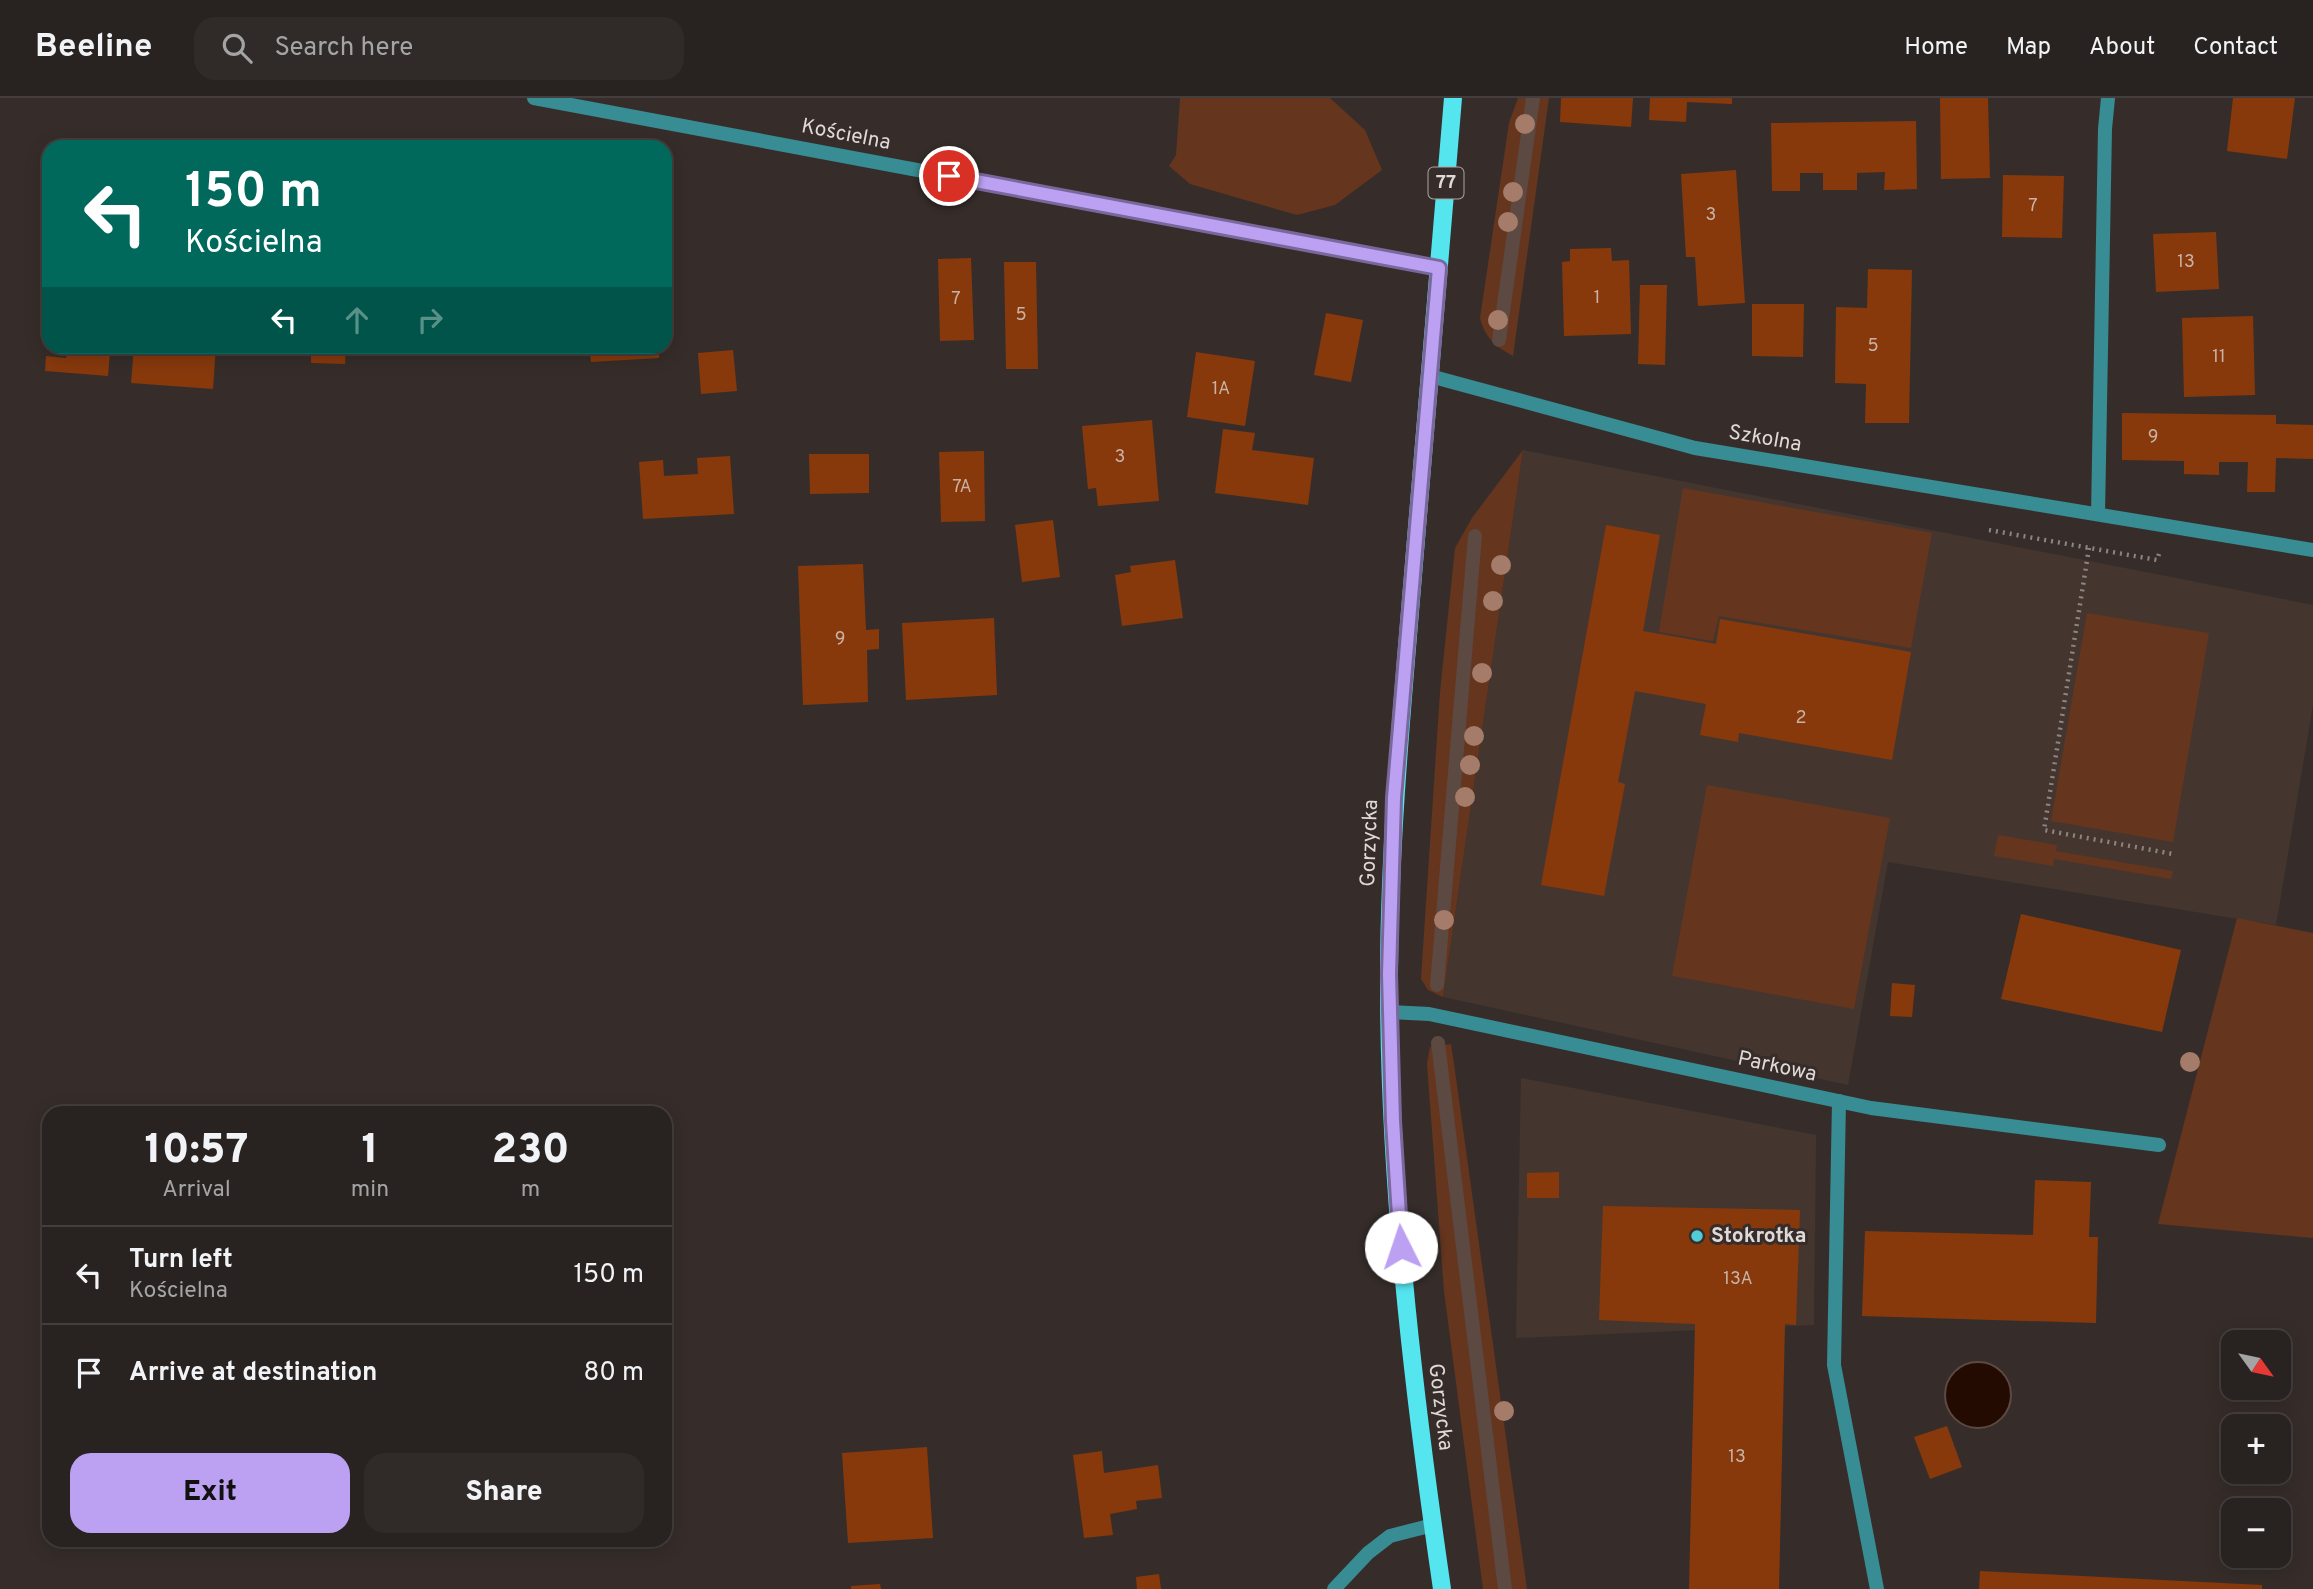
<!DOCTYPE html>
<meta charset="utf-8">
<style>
body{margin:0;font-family:Overpass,sans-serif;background:#302a29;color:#f1f3f6;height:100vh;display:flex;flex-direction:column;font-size:26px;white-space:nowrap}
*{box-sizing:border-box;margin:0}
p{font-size:23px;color:#a5a4a5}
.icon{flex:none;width:38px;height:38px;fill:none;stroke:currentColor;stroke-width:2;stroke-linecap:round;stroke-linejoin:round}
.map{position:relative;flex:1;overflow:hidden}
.details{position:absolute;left:42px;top:1008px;width:630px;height:441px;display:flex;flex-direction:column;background:#282220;border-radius:21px;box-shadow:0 4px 18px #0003,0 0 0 2px #443f3e}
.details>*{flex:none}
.banner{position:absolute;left:42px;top:42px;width:630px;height:214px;border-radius:21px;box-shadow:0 4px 18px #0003,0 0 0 2px #443f3e;background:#00695c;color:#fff;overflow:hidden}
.needle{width:46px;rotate:123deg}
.controls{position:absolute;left:2221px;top:1232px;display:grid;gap:14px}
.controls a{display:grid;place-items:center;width:70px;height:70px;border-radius:14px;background:#282220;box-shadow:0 4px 18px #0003,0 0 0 2px #443f3e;font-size:35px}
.pin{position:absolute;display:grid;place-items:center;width:60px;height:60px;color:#fff;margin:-30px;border:4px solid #fff;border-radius:50%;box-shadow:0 2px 7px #0007}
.me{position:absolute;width:77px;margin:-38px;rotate:356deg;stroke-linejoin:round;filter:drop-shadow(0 0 5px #0008)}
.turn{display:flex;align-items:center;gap:24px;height:147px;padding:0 28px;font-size:32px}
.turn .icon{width:91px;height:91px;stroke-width:2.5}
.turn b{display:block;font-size:49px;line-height:60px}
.lanes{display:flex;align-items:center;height:66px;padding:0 28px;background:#0003;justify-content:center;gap:35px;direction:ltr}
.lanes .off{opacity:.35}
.eta{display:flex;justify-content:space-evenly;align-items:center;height:119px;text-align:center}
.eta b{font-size:42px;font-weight:800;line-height:49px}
.primary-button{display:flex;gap:14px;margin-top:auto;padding:14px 28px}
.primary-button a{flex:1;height:80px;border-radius:21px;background:#bca0f2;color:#111;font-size:28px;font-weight:800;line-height:80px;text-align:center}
.primary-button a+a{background:#302a29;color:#f1f3f6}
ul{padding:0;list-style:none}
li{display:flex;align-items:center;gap:21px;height:98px;padding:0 28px;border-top:2px solid #443f3e}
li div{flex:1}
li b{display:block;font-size:26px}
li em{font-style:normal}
header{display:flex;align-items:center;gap:42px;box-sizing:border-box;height:98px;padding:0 35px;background:#282220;border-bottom:2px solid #443f3e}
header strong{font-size:33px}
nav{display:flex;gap:38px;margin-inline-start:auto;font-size:24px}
.search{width:490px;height:63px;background:#302a29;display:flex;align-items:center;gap:18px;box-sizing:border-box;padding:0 24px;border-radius:21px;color:#a5a4a5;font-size:26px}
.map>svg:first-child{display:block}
.built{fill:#44362f}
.green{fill:#65351e}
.water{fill:#240b02;stroke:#5c4942;stroke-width:2}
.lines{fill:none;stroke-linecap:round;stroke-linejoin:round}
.stream{stroke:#5c4942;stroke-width:14}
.building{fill:#87390c}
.path{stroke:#8c8583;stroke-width:4.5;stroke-dasharray:2 5;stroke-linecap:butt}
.service{stroke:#388c93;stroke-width:14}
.minor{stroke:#388c93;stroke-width:14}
.tertiary{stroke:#388c93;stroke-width:14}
.primary{stroke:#54e5ef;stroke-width:18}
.tree{fill:#a57b69}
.route-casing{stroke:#7a689d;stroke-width:18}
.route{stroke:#bca0f2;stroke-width:12}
.poi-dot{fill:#52ccd5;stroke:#362d2a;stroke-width:2.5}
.labels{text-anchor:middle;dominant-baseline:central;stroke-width:6;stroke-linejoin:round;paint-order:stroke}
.number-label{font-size:18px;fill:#c9b2a5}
.shield{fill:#362d2a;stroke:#aca6a4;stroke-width:2}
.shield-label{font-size:19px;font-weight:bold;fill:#dfdad8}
.street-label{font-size:21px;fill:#dfdad8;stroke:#362d2a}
.poi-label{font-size:21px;font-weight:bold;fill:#dfdad8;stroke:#362d2a;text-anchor:start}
</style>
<header>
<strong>Beeline</strong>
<div class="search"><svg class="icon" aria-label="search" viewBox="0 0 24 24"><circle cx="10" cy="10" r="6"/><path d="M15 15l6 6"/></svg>Search here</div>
<nav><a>Home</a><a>Map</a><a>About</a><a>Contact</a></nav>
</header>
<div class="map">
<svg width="2313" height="1491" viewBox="0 0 2313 1491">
<rect width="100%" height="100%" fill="#362d2a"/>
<g class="built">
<polygon points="1523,352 2313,507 2313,607 2276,827 1888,764 1848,987 1443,899"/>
<polygon points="1521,980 1816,1037 1814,1227 1516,1240"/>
</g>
<g class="green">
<polygon points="1180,0 1330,0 1365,32 1382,72 1335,107 1297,117 1190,86 1169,68 1176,57"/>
<path d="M 1518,0 L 1549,0 L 1513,258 C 1496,249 1485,240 1480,220 L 1509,25 Z"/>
<polygon points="1523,352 1443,899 1428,892 1421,881 1440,594 1455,450 1472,420"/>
<polygon points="1683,390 1932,435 1911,550 1719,518 1713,543 1659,534"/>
<polygon points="2087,515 2209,535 2173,744 2051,723"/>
<polygon points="1707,687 1890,720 1854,911 1672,878"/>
<polygon points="1998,737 2057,747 2056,753 2173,773 2171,781 2054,761 2053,768 1994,758"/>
<polygon points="2237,820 2313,835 2313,1140 2158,1126"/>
<polygon points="1451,946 1454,966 1527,1491 1483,1491 1444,1193 1427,966 1430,949"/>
</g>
<circle class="water" cx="1978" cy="1297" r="33"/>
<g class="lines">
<g class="stream">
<polyline points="1499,242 1533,0"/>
<polyline points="1437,887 1475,438"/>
<polyline points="1438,945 1505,1491"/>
</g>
</g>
<g class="building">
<polygon points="1561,0 1633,0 1631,29 1560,24"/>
<polygon points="1650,0 1732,0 1732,6 1687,4 1686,24 1649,22"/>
<polygon points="1940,0 1988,0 1990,80 1941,81"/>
<polygon points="2233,0 2295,0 2287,61 2227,53"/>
<polygon points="1916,23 1917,91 1884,92 1885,74 1857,75 1857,92 1823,92 1823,75 1800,75 1800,93 1772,93 1771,25"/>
<polygon points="1736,72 1745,205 1698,208 1695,159 1686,159 1681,76"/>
<polygon points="2003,77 2064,78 2062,140 2002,139"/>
<polygon points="2216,134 2219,191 2156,194 2153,136"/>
<polygon points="1611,150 1612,163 1629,162 1631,236 1564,238 1562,164 1570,163 1570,151"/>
<polygon points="971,160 974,242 940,243 938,161"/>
<polygon points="1004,164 1036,164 1038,271 1006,271"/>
<polygon points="1868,171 1912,172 1909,325 1865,325 1866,286 1835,285 1836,209 1867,210"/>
<polygon points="1640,187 1667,187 1665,267 1638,266"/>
<polygon points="1752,206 1804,206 1803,259 1752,258"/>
<polygon points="1326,215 1363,222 1351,284 1314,277"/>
<polygon points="2253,218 2255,297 2184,299 2182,220"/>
<polygon points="67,248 93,248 93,252 110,254 108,278 45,273 46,258 66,260"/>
<polygon points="134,248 216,248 213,291 131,285"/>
<polygon points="311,248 346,248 345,266 311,265"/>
<polygon points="589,248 658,248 659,260 591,264"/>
<polygon points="733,252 737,293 701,296 698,255"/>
<polygon points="1196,254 1255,263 1245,328 1187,319"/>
<polygon points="2122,315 2276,317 2276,326 2313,327 2313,361 2276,360 2275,394 2247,394 2248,364 2219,364 2219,377 2184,376 2184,363 2122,362"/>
<polygon points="1152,322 1159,403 1098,408 1096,390 1088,391 1082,328"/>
<polygon points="1223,331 1255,335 1252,352 1314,360 1308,407 1215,395"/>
<polygon points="984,353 985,423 941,424 939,354"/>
<polygon points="809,356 869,356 869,395 810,396"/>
<polygon points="730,358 734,416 643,421 639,364 663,362 664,378 698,376 697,360"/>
<polygon points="1053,422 1060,479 1022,484 1015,427"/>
<polygon points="1606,427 1660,437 1643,533 1716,546 1720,521 1911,554 1892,662 1739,635 1738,644 1700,637 1706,606 1635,593 1618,684 1625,686 1604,798 1541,787"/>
<polygon points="1175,462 1183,520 1122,528 1115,477 1131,474 1130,468"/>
<polygon points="863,466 866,532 879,531 879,551 867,552 868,604 803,607 798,468"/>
<polygon points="994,520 997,597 906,602 902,525"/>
<polygon points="2021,816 2181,852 2162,934 2001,901"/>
<polygon points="1892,885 1915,887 1912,919 1890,918"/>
<polygon points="1559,1074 1559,1100 1527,1100 1527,1075"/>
<polygon points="2035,1082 2091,1084 2089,1139 2098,1139 2096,1225 1862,1218 1865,1133 2033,1137"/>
<polygon points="1603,1108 1800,1112 1796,1227 1785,1226 1779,1491 1689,1491 1695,1226 1599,1222"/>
<polygon points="1947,1328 1962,1369 1930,1381 1914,1339"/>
<polygon points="927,1349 933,1440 848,1445 842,1355"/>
<polygon points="1102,1353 1104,1375 1158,1367 1162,1400 1136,1403 1137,1411 1110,1416 1113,1437 1084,1440 1073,1357"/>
<polygon points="1980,1473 2262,1487 2262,1491 1979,1491"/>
<polygon points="1159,1476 1161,1491 1137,1491 1136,1479"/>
<polygon points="880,1486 881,1491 851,1491 851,1488"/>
</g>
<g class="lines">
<g class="path">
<polyline points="1989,432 2157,462 2159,456"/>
<polyline points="2089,450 2044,732 2173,756"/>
</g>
<polyline class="service" points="1839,1003 1834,1267 1877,1491"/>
<g class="minor">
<polyline points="1430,278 1695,350 2313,452"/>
<polyline points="2098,416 2105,31 2108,0"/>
<polyline points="1390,914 1429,916 1871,1010 2159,1047"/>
<polyline points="1334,1491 1368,1455 1390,1438 1433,1427"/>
</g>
<polyline class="tertiary" points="534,0 1439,170"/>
<path class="primary" d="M 1442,1491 C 1412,1285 1388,1078 1389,870 C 1390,734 1403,600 1414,465 C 1427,310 1440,155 1453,0"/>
</g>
<g class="tree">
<circle cx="1525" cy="26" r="10"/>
<circle cx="1513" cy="94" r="10"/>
<circle cx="1508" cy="124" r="10"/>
<circle cx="1498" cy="222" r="10"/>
<circle cx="1501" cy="467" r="10"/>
<circle cx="1493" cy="503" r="10"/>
<circle cx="1482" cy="575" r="10"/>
<circle cx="1474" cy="638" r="10"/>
<circle cx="1470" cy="667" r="10"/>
<circle cx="1465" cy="699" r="10"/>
<circle cx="1444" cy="822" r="10"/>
<circle cx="2190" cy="964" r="10"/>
<circle cx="1504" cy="1313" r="10"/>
</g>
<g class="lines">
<g class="route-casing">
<polyline id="route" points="949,78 1439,170 1394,700 1389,876 1393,1023 1401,1149"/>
</g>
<use href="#route" class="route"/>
</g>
<circle class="poi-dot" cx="1697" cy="1138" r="7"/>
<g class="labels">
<g class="number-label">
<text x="2033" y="108">7</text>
<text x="1711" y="117">3</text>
<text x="2186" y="164">13</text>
<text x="1597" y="200">1</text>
<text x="956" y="201">7</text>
<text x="1021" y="217">5</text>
<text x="1873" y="248">5</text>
<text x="2219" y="259">11</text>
<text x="1221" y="291">1A</text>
<text x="2153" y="339">9</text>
<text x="1120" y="359">3</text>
<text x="962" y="389">7A</text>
<text x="840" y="541">9</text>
<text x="1801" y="620">2</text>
<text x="1738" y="1181">13A</text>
<text x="1737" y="1359">13</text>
</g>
<rect class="shield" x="1428.5" y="69.5" width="35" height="31" rx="5"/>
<g class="shield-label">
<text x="1446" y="85">77</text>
</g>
<g class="street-label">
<text transform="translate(846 37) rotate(11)">Kościelna</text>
<text transform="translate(1765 341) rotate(10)">Szkolna</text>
<text transform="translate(1370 745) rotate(-88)">Gorzycka</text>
<text transform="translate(1777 969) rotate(12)">Parkowa</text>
<text transform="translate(1440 1309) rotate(83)">Gorzycka</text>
</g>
<g class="poi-label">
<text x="1711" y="1138">Stokrotka</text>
</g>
</g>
</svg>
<div class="controls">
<a><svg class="needle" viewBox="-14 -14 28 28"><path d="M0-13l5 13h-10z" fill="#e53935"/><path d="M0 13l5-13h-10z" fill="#a5a4a5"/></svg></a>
<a>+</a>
<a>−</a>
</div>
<div class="pin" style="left:949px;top:78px;background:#d93025"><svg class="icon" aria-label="arrive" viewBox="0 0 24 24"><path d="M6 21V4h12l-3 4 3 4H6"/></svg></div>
<svg class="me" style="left:1401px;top:1149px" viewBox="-20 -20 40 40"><circle r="19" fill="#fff"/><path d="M0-13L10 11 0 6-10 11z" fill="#bca0f2"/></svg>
<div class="banner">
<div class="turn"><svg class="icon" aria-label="left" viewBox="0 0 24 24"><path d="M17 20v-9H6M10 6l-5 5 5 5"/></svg><div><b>150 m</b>Kościelna</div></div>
<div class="lanes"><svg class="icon" aria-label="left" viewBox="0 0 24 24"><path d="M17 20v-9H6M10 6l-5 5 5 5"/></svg><svg class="icon off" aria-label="ahead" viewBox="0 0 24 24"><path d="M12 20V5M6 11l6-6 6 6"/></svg><svg class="icon off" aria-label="right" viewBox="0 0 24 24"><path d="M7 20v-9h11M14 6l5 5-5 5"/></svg></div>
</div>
<section class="details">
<div class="eta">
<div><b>10:57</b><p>Arrival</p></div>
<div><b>1</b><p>min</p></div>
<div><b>230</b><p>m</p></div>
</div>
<ul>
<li><svg class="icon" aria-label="left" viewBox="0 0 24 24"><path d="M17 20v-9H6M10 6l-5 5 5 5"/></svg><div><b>Turn left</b><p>Kościelna</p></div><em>150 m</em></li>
<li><svg class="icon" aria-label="arrive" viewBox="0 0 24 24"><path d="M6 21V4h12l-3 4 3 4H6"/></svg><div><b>Arrive at destination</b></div><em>80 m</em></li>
</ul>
<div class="primary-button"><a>Exit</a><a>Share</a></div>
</section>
</div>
